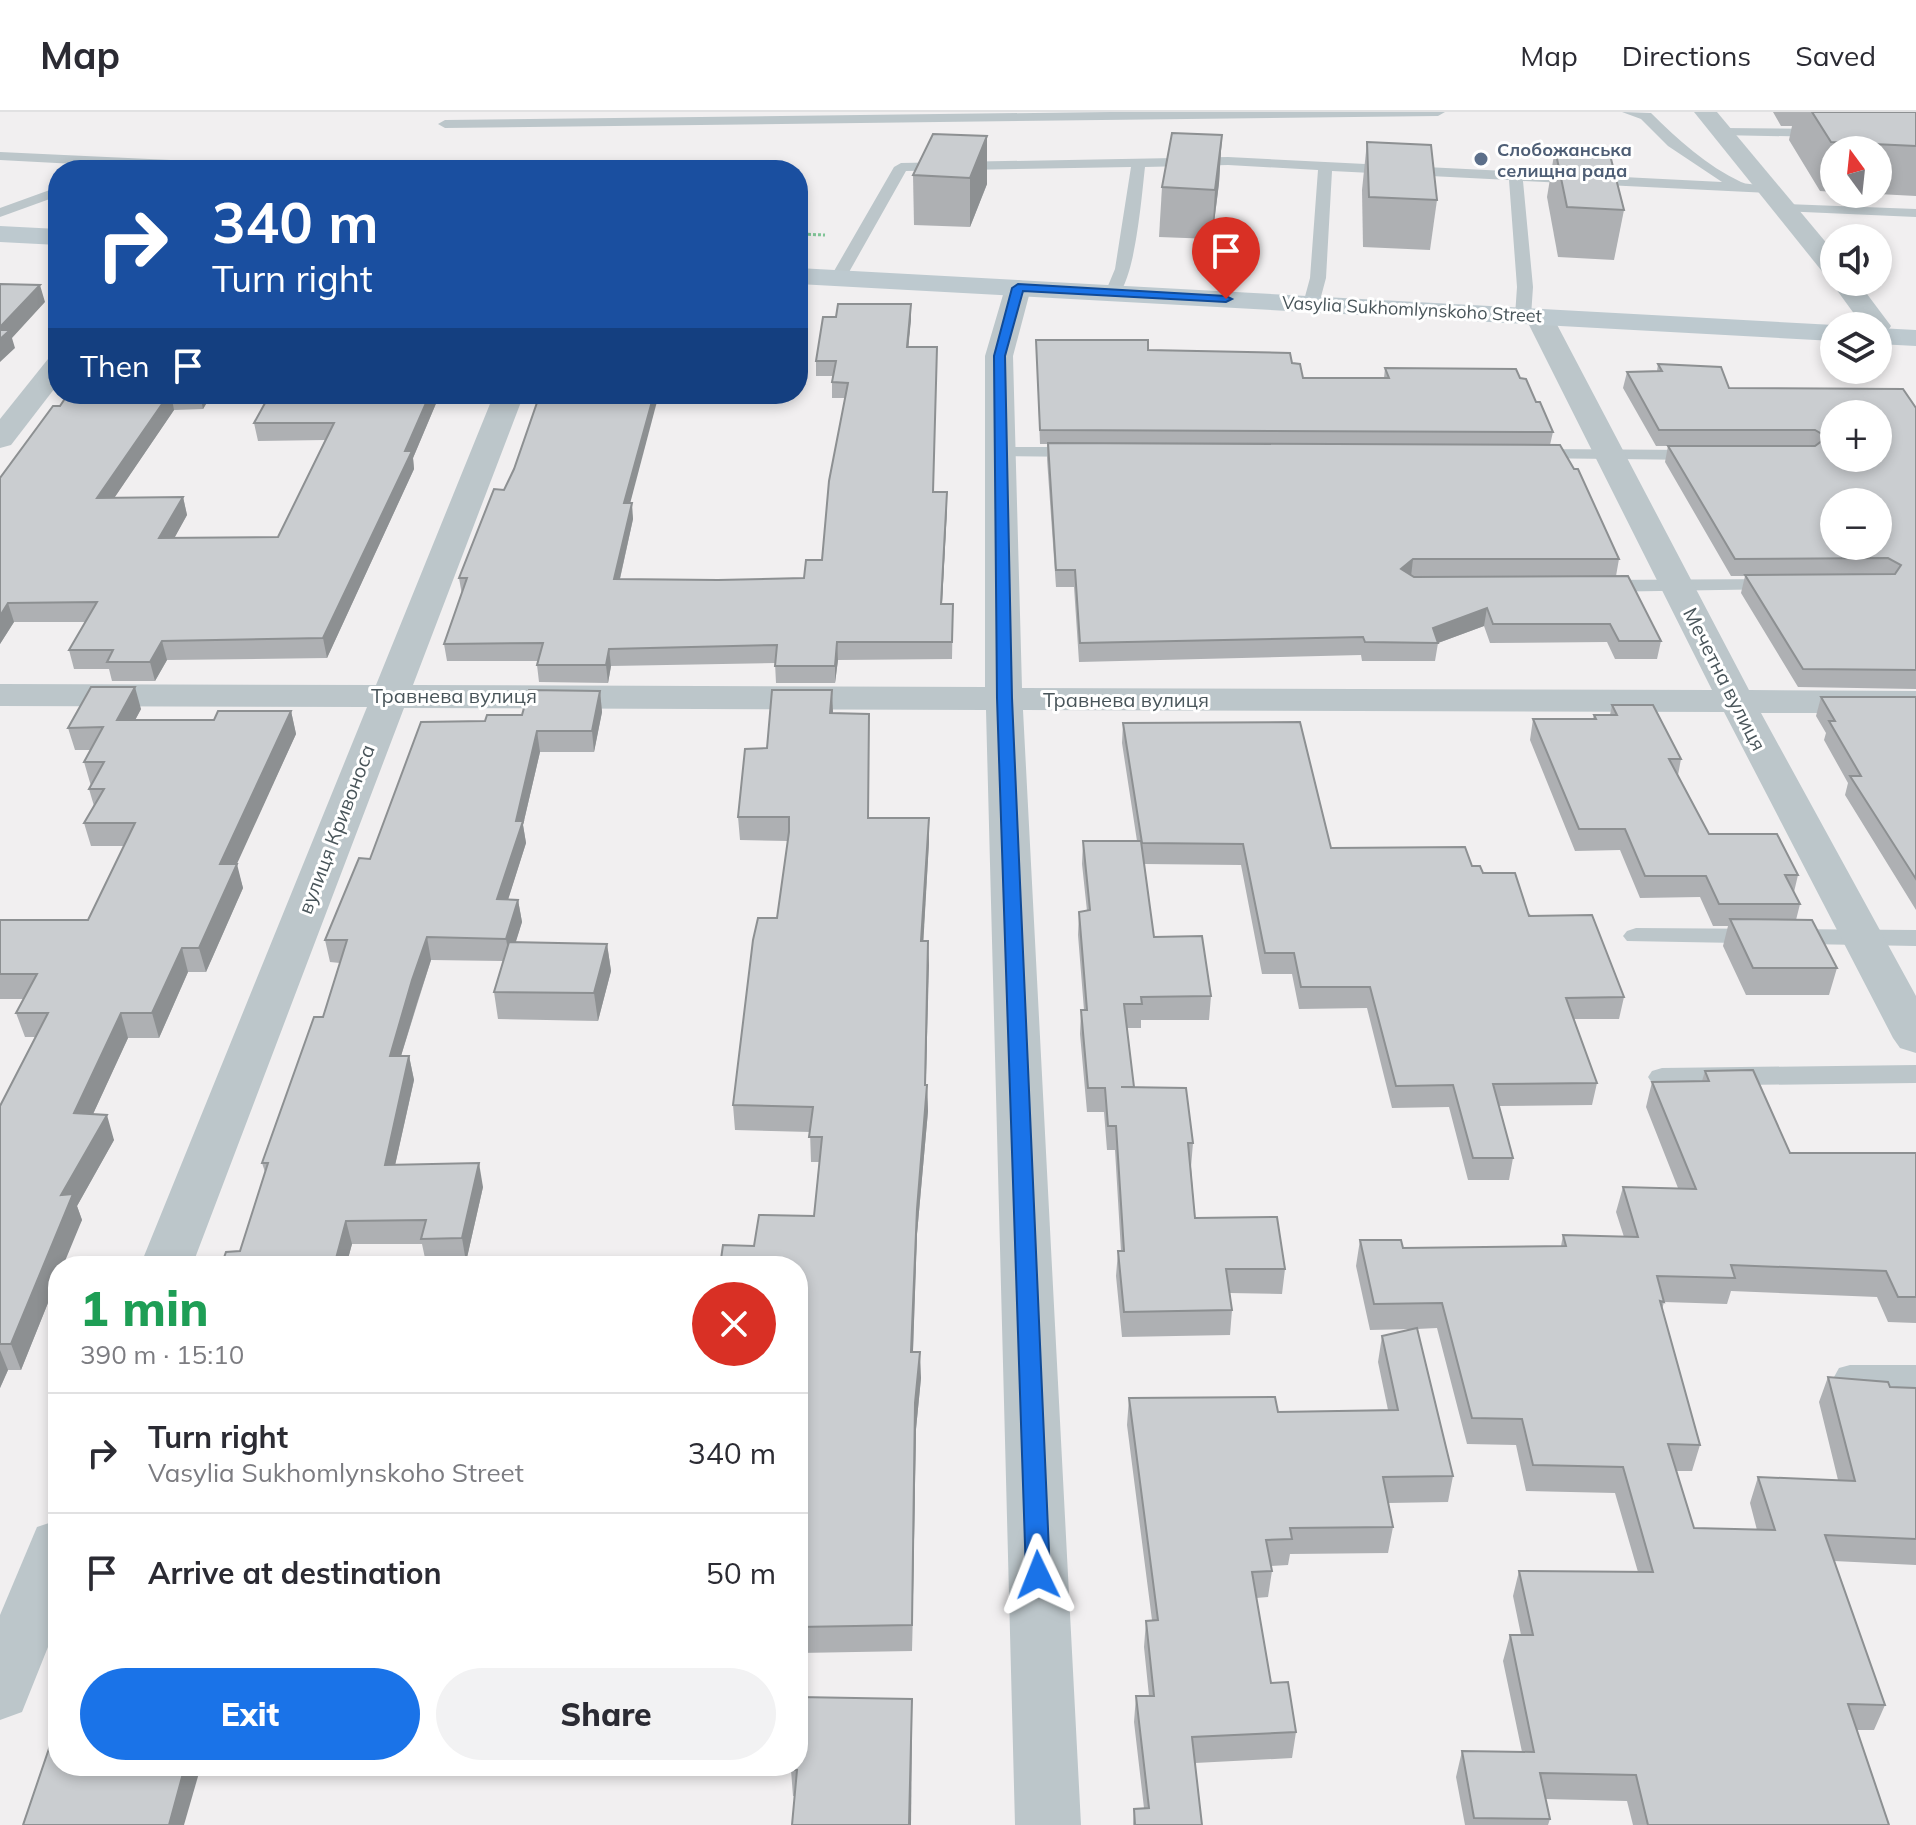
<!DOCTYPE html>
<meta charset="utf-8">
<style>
body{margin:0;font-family:Mulish,sans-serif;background:#f2f2f3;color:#2b2b33;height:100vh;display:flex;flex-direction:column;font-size:30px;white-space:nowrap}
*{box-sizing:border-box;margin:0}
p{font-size:26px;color:#7c7c81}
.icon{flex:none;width:44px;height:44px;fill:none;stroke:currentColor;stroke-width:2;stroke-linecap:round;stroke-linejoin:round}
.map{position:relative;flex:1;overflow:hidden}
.panel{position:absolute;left:48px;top:1144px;width:760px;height:520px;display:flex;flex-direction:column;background:#fff;border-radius:32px;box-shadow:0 4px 12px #0003}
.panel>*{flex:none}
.top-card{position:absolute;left:48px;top:48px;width:760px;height:244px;border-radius:32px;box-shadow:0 4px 12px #0003;background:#1a4fa0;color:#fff;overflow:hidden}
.needle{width:52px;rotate:345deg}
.tools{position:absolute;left:1820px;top:24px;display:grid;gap:16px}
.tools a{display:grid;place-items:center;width:72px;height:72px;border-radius:50%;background:#fff;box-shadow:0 4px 12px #0003;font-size:40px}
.pin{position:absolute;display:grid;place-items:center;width:68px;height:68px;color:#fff;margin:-82px -34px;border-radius:50% 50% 50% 0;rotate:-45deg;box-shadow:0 0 8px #0007}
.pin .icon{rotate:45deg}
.me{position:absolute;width:88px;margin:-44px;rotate:358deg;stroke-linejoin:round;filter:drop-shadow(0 0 6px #0008)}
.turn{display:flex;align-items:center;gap:28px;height:168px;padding:0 32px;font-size:36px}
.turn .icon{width:104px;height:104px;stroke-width:2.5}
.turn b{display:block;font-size:56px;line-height:68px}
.then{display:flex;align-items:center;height:76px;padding:0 32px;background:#0003;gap:16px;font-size:30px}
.round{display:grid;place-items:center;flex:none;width:84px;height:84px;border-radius:42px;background:#f2f2f3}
.head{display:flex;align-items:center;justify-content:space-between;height:136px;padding:0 32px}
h1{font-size:48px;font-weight:800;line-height:60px;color:#1e9e55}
.primary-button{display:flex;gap:16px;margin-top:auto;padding:16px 32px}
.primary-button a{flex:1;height:92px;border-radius:48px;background:#1a73e8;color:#fff;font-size:32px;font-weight:800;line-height:92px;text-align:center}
.primary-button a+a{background:#f2f2f3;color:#2b2b33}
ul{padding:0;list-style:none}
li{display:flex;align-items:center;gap:24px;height:120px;padding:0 32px;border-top:2px solid #e1e1e2}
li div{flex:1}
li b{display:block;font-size:30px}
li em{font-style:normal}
header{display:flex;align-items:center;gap:48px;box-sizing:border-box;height:112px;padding:0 40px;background:#fff;border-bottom:2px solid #e1e1e2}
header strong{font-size:38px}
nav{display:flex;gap:44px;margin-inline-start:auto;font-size:28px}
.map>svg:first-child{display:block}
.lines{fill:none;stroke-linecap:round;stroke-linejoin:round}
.path{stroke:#7fc496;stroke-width:3;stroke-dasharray:3 2;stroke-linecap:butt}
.service{fill:#bcc6ca;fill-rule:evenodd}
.minor{fill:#bcc6ca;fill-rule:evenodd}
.secondary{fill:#bdc9cf;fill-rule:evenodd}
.wall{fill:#aeb0b3}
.shaded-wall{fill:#8d9092}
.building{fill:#cacdd0;stroke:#8d9092;stroke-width:2;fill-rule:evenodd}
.route{fill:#1a73e8;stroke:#114b97;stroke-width:2}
.service-dot{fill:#5c6f8a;stroke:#fff;stroke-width:3}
.labels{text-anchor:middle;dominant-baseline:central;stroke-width:6;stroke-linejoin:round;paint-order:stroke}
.far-service-label{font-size:18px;font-weight:bold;fill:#4e5e75;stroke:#fff;text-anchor:start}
.far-street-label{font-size:18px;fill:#49555a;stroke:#fff}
.street-label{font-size:20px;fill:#49555a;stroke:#fff}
</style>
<header>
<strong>Map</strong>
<nav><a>Map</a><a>Directions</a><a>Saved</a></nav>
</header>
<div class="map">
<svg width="1916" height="1713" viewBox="0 0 1916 1713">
<rect width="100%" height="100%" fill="#f1eff0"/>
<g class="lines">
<polyline class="path" points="798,122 825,123"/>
<g class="service">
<polygon points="1110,0 1445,0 1438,4 445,16 438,12 445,8"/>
<path d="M 1622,0 L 1651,1 C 1677,27 1707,54 1741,70 C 1752,75 1766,69 1776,77 L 1769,81 L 1523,69 L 1533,175 L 1531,204 L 1523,209 L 1515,204 L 1517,175 L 1509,68 L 1332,59 L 1326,166 L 1319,192 L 1311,197 L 1303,192 L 1310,166 L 1318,58 L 1228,53 L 1145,55 C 1142,79 1135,179 1113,186 L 1105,181 L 1115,157 L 1131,55 L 906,59 L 844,169 L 830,166 L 894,55 L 901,51 L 1228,45 L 1722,70 L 1668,34 L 1641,7 Z"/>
<polygon points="1723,16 1827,17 1834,21 1827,25 1718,23 1718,17"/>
<polygon points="0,40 300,54 307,58 110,53 105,58 89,58 94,53 0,48"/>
<polygon points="58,75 58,84 0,105 0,96"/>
<polygon points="1786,92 1916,97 1916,105 1781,99 1779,96"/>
<polygon points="1001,335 1081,335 1090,340 1081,345 995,344 992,340"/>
<polygon points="1532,337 1701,338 1710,343 1701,348 1526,346 1523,342"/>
<polygon points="1779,467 1786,469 1789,473 1786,477 1598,480 1588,474 1598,468"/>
<polygon points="1636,816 1916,818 1916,834 1627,829 1623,824 1627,819"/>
<polygon points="1916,953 1916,971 1662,974 1652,971 1648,965 1652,959 1662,956"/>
<polygon points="1850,1253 1916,1253 1916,1277 1850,1277 1839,1274 1834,1265 1839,1256"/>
</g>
<g class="minor">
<polygon points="1694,0 1717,0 1834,140 1834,165 1825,163"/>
<polygon points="1834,165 1834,170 1858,170 1891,214 1887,220 1878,222 1878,214 1863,214 1831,170"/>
<polygon points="1018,168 1027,170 1031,176 1013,244 1022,576 1712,578 1525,205 1529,199 1549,199 1553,205 1749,578 1916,579 1916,601 1761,601 1916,884 1916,941 1900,936 1893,926 1724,600 1023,598 1081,1713 1015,1713 986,598 404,596 192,1154 140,1154 367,595 0,594 0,572 376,573 494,282 524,282 413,573 985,575 985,244 1005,176 1009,170"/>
<polygon points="58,244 58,272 11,333 0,336 0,307 48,247"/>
<polygon points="58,1408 58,1510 22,1600 0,1608 0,1503 37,1415"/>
</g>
<g class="secondary">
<polygon points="0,114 58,117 58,133 0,130"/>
<polygon points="798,156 1834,213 1839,214 1834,214 1834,229 798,172"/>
<polygon points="1878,216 1916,218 1916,234 1878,232"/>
</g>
</g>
<g class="wall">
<polygon points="1773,0 1916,0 1916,84 1878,82 1878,38 1834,38 1834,80 1820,79 1789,28 1792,14 1781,14"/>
<polygon points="933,22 987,72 970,115 914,113 913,63"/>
<polygon points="1222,23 1219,71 1212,127 1159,125 1162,75"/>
<polygon points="1367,30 1437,88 1430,138 1363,135 1362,78"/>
<polygon points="1555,37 1624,98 1614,148 1558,145 1547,85"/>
<polygon points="911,192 911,207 908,235 934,380 947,396 942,492 953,492 952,547 838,548 835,571 776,571 775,551 611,554 608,571 539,570 537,553 538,549 447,549 444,532 462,483 459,466 504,378 630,391 633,407 620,467 718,468 804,466 822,448 845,286 832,286 832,270 833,264 816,264 816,249 836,205"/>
<polygon points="1036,228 1292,251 1303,266 1384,266 1385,256 1520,266 1553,320 1550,333 1619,447 1616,464 1661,529 1657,547 1615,547 1607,530 1490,531 1484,514 1438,531 1435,549 1362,549 1361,543 1079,550 1074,475 1056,475 1047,347 1047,332 1040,332"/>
<polygon points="1658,252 1729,276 1916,296 1916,577 1798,575 1741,481 1745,464 1731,464 1665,350 1668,334 1656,334 1623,276 1627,260 1657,259"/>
<polygon points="68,282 212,282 203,297 174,298 114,386 183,385 187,403 174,426 278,425 325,328 258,329 254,311 270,282 440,282 413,346 414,357 327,546 167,548 155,569 112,569 109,557 74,557 69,538 86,510 14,510 0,532 0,366 60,294"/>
<polygon points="600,579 602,600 594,640 540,640 523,713 526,731 508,787 518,788 522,810 515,831 607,832 611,859 598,909 498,907 494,880 503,849 431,848 401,944 409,944 414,968 395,1053 483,1075 466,1150 426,1151 422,1132 352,1132 346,1154 221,1154 240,1139 265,1060 262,1051 323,905 340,851 330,850 325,828 370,747 485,609 522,603"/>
<polygon points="1821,585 1916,585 1916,798 1845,683 1848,671 1824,628 1826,621 1816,604"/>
<polygon points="1612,593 1681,647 1678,663 1709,722 1798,763 1794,780 1800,792 1796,808 1837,856 1829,883 1746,883 1723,834 1728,814 1713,814 1700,785 1640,786 1620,738 1575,739 1530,628 1533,607 1593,607 1594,603 1610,603"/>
<polygon points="141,597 135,608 214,608 291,599 296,622 236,752 243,776 206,860 188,860 159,926 128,926 93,1002 114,1028 77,1094 82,1108 58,1154 58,1166 21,1258 8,1258 0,1276 0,994 35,925 25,925 16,901 24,887 0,887 0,808 88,808 124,734 91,734 84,711 94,694 89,677 91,674 84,650 91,638 75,638 68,616"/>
<polygon points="833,601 869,624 869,706 929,706 929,730 923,829 928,829 926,973 927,973 928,999 917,1122 913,1240 921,1266 916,1317 912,1539 799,1541 798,1523 798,1154 754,1134 814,1104 819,1050 811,1050 810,1020 735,1018 733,993 777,806 788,729 740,728 738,705"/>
<polygon points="1123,611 1331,736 1472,754 1483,761 1624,885 1619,907 1574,907 1597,971 1592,993 1499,994 1513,1046 1509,1068 1468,1068 1449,995 1392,996 1367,896 1299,897 1292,862 1262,862 1241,753 1144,752 1154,825 1211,884 1209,908 1141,908 1141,916 1127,916 1134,975 1193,1031 1191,1055 1195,1106 1285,1157 1282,1182 1230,1181 1232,1198 1230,1223 1122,1225 1116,1164 1118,1139 1121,1139 1115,1038 1107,1038 1104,1000 1087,1000 1080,922 1081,898 1084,898 1078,823 1079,800 1087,799 1082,752 1083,729 1137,729 1122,631"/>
<polygon points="1705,959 1790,1041 1916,1041 1916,1211 1888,1210 1877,1185 1731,1179 1727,1192 1664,1190 1662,1198 1700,1333 1692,1359 1676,1359 1694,1416 1757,1418 1750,1391 1758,1365 1838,1368 1819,1290 1828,1265 1890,1275 1916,1276 1916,1453 1834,1449 1885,1593 1874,1618 1857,1618 1889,1713 1633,1713 1627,1689 1545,1687 1550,1707 1548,1713 1465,1713 1456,1665 1462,1639 1522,1640 1503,1549 1510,1523 1521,1523 1513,1484 1519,1459 1638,1460 1615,1381 1526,1379 1516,1333 1467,1332 1437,1216 1417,1217 1453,1364 1448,1390 1388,1391 1393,1415 1388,1441 1290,1442 1288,1453 1271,1454 1272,1459 1268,1485 1256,1486 1271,1571 1296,1620 1292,1646 1195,1651 1202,1713 1133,1713 1134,1697 1144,1696 1134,1610 1136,1584 1149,1584 1144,1535 1146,1509 1152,1508 1127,1313 1129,1286 1278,1300 1388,1298 1378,1250 1382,1224 1412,1217 1370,1218 1356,1154 1360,1128 1403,1136 1561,1134 1563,1123 1624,1125 1616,1100 1623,1075 1678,1076 1646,995 1652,970 1702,969"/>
<polygon points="912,1587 911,1713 792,1713 795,1684 793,1684 791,1658"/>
</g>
<g class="shaded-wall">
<polygon points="1222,23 1219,71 1212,127 1215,78"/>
<polygon points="987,24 987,72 970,115 970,66"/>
<polygon points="40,173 45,190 12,226 15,236 0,250 0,215"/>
<polygon points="911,192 911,207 907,250 907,235"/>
<polygon points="169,282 171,282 174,298 102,404 97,386"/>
<polygon points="200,282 212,282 203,297"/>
<polygon points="430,282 440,282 413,346 414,357 327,546 323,526"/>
<polygon points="654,282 659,282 626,407 624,391"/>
<polygon points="947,380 947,396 941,509 941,492"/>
<polygon points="183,385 187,403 164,445 159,426"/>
<polygon points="632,391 633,407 616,484 614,467"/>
<polygon points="1413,447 1411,465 1401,457"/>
<polygon points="8,491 14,510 0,532 0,504"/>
<polygon points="1487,496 1484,514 1438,531 1433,516"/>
<polygon points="162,529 167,548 155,569 150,550"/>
<polygon points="837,530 838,548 835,571 835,554"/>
<polygon points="609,537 611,554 608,571 606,553"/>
<polygon points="135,575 141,597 123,631 117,608"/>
<polygon points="832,578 833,600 830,624 830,601"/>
<polygon points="600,579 602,600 594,640 592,619"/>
<polygon points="291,599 296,622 226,776 220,752"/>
<polygon points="537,619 540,640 523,713 526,731 501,810 497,787"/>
<polygon points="929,706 929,730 922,853 921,829"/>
<polygon points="237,752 243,776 206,860 199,836"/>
<polygon points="518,788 522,810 510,849 506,827"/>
<polygon points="427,825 431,848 417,891 394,967 390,944 412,868"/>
<polygon points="928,829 929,853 925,999 925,973"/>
<polygon points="607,832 611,859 598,909 594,881"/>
<polygon points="182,836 188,860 159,926 152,901"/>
<polygon points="121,901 128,926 82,1026 74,1001"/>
<polygon points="409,944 414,968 390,1076 385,1053"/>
<polygon points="927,973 928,999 917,1122 912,1266 911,1240 917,1097"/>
<polygon points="107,1003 114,1028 77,1094 82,1108 63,1154 58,1154 58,1166 21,1258 11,1232 61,1083"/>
<polygon points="479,1051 483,1075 466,1150 462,1126"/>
<polygon points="346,1109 352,1132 346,1154 334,1154"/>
<polygon points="0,1238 8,1258 0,1276"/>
<polygon points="920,1240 921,1266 916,1317 912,1539 915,1291"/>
<polygon points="912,1587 911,1713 909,1713"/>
<polygon points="185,1654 201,1654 184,1713 169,1713"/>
</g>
<g class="building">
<polygon points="1812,0 1916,0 1916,34 1831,30"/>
<polygon points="1172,21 1222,23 1215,78 1162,75"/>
<polygon points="933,22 987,24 970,66 913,63"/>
<polygon points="1367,30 1431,33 1437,88 1369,85"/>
<polygon points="1555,37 1609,39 1624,98 1567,95"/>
<polygon points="0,172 40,173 0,215"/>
<polygon points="838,192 911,192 907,235 937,235 933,380 947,380 941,492 953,492 952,530 837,530 835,554 775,554 777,533 609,537 606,553 537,553 543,531 444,532 467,466 459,466 494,377 504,378 514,357 540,282 654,282 624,391 632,391 614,467 718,468 804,466 806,448 822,448 829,369 848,271 832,270 836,249 816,249 823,205 836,205"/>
<polygon points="0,218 10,218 0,227"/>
<polygon points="1036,228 1148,228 1148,238 1290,241 1292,251 1300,252 1303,266 1389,266 1385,256 1516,257 1520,266 1526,267 1536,290 1540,290 1553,320 1040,318"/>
<path d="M 1658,252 L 1721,255 L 1729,276 L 1903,277 L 1916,296 L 1916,558 L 1803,557 L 1745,463 L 1895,462 L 1901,453 L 1888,446 L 1735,447 L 1668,334 L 1815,334 L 1827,325 L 1815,318 L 1659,318 L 1627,260 L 1662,259 ZM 1834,302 L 1878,302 L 1878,346 L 1834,346 ZM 1834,390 L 1878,390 L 1878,434 L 1834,434 Z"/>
<polygon points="68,282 169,282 97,386 183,385 159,426 278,425 334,311 254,311 270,282 430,282 405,339 412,339 323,526 162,529 150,550 107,550 113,538 69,538 97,490 8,491 0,504 0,366 53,294 60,294"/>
<polygon points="1048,331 1560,333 1574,357 1578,357 1619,447 1413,447 1401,457 1414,465 1628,464 1661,529 1619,529 1610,512 1493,512 1487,496 1433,516 1438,531 1365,530 1363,525 1080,531 1075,458 1056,458"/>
<polygon points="91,575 135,575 117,608 214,608 218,599 291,599 220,752 237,752 199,836 182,836 152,901 121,901 74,1001 107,1003 61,1083 73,1082 11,1232 0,1232 0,994 48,901 16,901 37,862 0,862 0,808 88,808 135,711 84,711 104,677 89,677 104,650 84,650 103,615 68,616"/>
<polygon points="529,578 600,579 592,619 537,619 516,709 523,709 497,787 518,788 506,827 427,825 412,868 390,944 409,944 385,1053 479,1051 462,1126 421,1127 426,1108 346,1109 334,1154 221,1154 226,1140 240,1139 268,1051 262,1051 314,905 323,905 347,828 325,828 359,746 370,747 421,610 485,609 487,603 522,603"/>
<polygon points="772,578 832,578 830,601 869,602 868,706 929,706 921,829 928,829 925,973 927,973 917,1097 911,1240 920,1240 915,1291 912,1513 798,1515 798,1154 720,1154 723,1133 754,1134 759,1103 814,1104 822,1025 809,1025 813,995 733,993 753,828 758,806 777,806 789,720 789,705 738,705 745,637 767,636"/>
<polygon points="1821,585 1916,585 1916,767 1850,664 1861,664 1829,609 1835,609"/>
<polygon points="1612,593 1653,593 1681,647 1669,647 1709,722 1777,722 1798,763 1785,763 1800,792 1719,792 1706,764 1645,764 1625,717 1579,717 1533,607 1596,607 1594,603 1617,603"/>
<polygon points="1300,610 1331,736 1465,735 1472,754 1480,754 1483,761 1515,761 1529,804 1592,803 1624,885 1566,886 1597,971 1493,972 1513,1046 1473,1046 1453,973 1396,974 1370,875 1301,875 1294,841 1265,841 1243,732 1142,731 1123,611"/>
<polygon points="1083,729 1141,729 1154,825 1202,824 1211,884 1141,885 1142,892 1124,892 1134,975 1121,975 1186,976 1193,1031 1188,1031 1195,1106 1277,1105 1285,1157 1226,1157 1232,1198 1124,1200 1118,1139 1124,1139 1116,1014 1108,1014 1105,976 1088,976 1081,898 1087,898 1079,800 1090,798"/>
<polygon points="1730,807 1812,808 1837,856 1753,856"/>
<polygon points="509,830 607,832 594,881 494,880"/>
<polygon points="1753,958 1790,1041 1916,1041 1916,1185 1898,1185 1886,1159 1731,1153 1735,1166 1657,1164 1664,1190 1660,1189 1700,1333 1668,1332 1694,1416 1775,1418 1758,1365 1855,1369 1828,1265 1888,1270 1890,1275 1916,1276 1916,1427 1825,1423 1885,1593 1848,1592 1889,1713 1648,1713 1636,1663 1540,1661 1550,1707 1474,1706 1462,1639 1534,1640 1510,1523 1533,1523 1519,1459 1653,1460 1623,1355 1533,1353 1522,1307 1472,1306 1442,1191 1374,1192 1360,1128 1401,1128 1403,1136 1566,1134 1563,1123 1638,1125 1623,1075 1696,1077 1652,970 1709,969 1705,959"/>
<polygon points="1417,1216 1453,1364 1383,1365 1393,1415 1290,1416 1292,1427 1266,1428 1272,1459 1252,1460 1271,1571 1288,1570 1296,1620 1192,1625 1202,1713 1135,1713 1134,1697 1149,1696 1136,1584 1154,1584 1146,1509 1158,1508 1129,1286 1275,1285 1278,1300 1398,1298 1382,1224"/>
<polygon points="798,1585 912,1587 909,1713 792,1713 797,1658 791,1658 791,1654 798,1654"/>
<polygon points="58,1610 58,1654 185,1654 169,1713 23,1713"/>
</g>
<polygon class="route" points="1018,172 1226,184 1232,187 1226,190 1023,179 1005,244 1012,586 1050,1463 1047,1470 1038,1473 1030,1470 1026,1463 997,586 994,244 1012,176"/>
<circle class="service-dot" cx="1481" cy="47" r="8"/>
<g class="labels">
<g class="far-service-label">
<text x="1497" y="37">Слобожанська<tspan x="1497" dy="21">селищна рада</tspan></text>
</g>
<g class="far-street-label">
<text transform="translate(1412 197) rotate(3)">Vasylia Sukhomlynskoho Street</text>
</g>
<g class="street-label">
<text transform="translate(1725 567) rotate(63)">Мечетна вулиця</text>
<text x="454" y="583">Травнева вулиця</text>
<text x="1126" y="587">Травнева вулиця</text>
<text transform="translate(336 717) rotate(-69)">вулиця Кривоноса</text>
</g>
</g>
</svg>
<div class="tools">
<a><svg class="needle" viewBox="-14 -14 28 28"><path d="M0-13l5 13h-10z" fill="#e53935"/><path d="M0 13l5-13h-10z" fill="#7c7c81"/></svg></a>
<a><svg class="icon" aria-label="sound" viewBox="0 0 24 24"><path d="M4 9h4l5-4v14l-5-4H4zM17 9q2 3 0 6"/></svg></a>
<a><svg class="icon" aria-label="layers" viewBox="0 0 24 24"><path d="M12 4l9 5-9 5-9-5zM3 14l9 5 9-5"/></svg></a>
<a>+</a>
<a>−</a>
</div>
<div class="pin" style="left:1226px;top:187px;background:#d93025"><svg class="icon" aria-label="arrive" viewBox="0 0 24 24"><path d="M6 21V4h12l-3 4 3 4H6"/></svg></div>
<svg class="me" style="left:1038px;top:1463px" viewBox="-20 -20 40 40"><path d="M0-17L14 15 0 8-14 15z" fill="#1a73e8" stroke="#fff" stroke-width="4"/></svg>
<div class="top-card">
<div class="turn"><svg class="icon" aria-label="right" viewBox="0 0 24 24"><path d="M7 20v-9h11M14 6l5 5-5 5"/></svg><div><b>340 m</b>Turn right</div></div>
<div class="then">Then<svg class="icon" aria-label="arrive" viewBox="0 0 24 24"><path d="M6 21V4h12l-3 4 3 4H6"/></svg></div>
</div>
<section class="panel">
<div class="head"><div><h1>1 min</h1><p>390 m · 15:10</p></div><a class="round" style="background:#d93025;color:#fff"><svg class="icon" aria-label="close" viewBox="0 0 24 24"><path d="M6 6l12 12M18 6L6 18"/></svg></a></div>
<ul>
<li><svg class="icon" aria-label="right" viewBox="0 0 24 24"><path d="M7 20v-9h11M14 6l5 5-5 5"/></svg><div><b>Turn right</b><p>Vasylia Sukhomlynskoho Street</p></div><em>340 m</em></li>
<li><svg class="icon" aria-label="arrive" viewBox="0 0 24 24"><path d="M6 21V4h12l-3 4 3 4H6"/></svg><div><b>Arrive at destination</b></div><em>50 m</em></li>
</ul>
<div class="primary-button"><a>Exit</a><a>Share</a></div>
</section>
</div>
